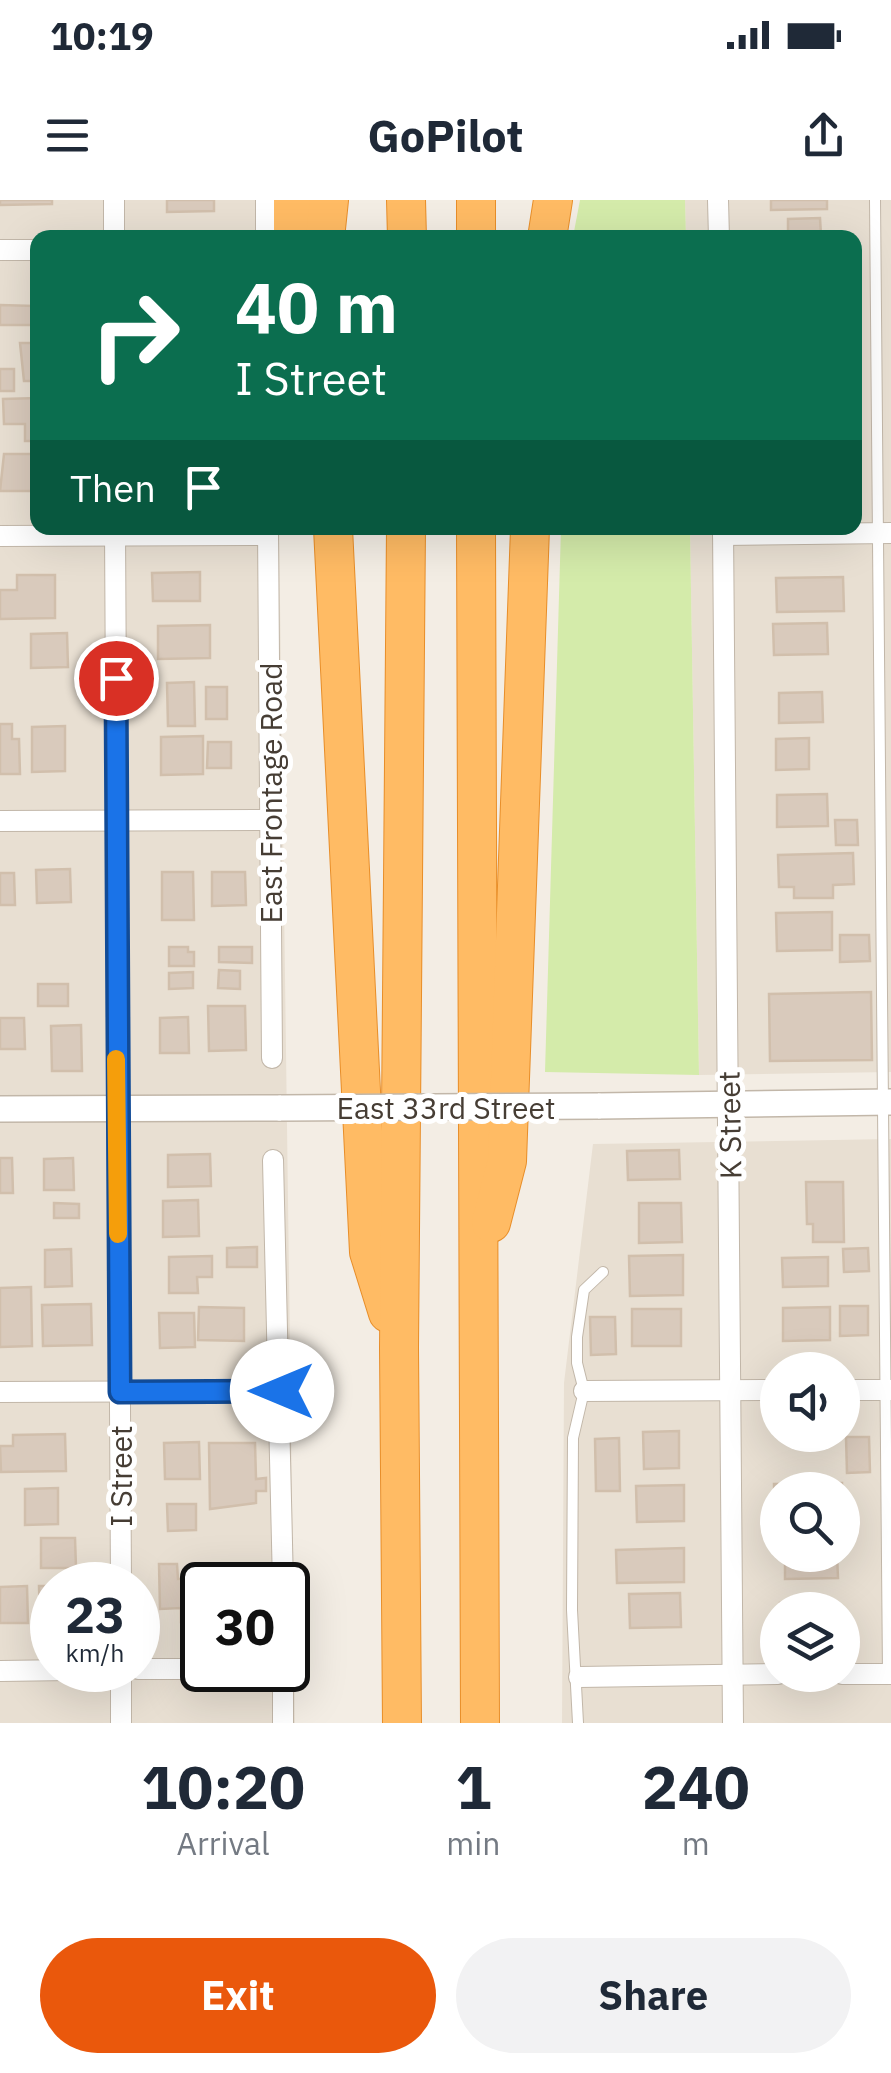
<!DOCTYPE html>
<style>
body{margin:0;font-family:"IBM Plex Sans",sans-serif;background:#f2f2f3;color:#1f2937;height:100vh;display:flex;flex-direction:column;font-size:38px;white-space:nowrap}
*{box-sizing:border-box;margin:0}
p{font-size:32px;color:#747a83}
.icon{flex:none;width:55px;height:55px;fill:none;stroke:currentColor;stroke-width:2;stroke-linecap:round;stroke-linejoin:round}
.map{position:relative;height:1523px;overflow:hidden}
.details{display:flex;flex-direction:column;background:#fff;flex:1}
.details>*{flex:none}
.top-card{position:absolute;left:30px;top:30px;width:832px;height:305px;border-radius:20px;box-shadow:0 10px 40px #0002;background:#0b6e4f;color:#fff;overflow:hidden}
.tools{position:absolute;left:760px;top:1152px;display:grid;gap:20px}
.tools a{display:grid;place-items:center;width:100px;height:100px;border-radius:50%;background:#fff;box-shadow:0 10px 40px #0002;font-size:50px}
.speed{position:absolute;left:30px;top:1362px;display:flex;gap:20px;font-size:50px;font-weight:700;text-align:center}
.speed>*{display:grid;place-content:center;width:130px;height:130px;border-radius:50%;background:#fff;box-shadow:0 10px 40px #0002;line-height:1}
.speed small{font-size:25px;font-weight:400}
.speed .limit{border:5px solid #111;border-radius:15px;background:#fff;color:#111}
.pin{position:absolute;display:grid;place-items:center;width:85px;height:85px;color:#fff;margin:-42px;border:5px solid #fff;border-radius:50%;box-shadow:0 2px 10px #0007}
.me{position:absolute;width:110px;margin:-55px;rotate:270deg;stroke-linejoin:round;filter:drop-shadow(0 0 8px #0008)}
.turn{display:flex;align-items:center;gap:35px;height:210px;padding:0 40px;font-size:45px}
.turn .icon{width:130px;height:130px;stroke-width:2.5}
.turn b{display:block;font-size:70px;line-height:85px}
.then{display:flex;align-items:center;height:95px;padding:0 40px;background:#0003;gap:20px;font-size:38px}
.eta{display:flex;justify-content:space-evenly;align-items:center;height:170px;text-align:center}
.eta b{font-size:60px;font-weight:700;line-height:70px}
.cta{display:flex;gap:20px;margin-top:auto;padding:20px 40px}
.cta a{flex:1;height:115px;border-radius:60px;background:#ea580c;color:#fff;font-size:40px;font-weight:700;line-height:115px;text-align:center}
.cta a+a{background:#f2f2f3;color:#1f2937}
.status{display:flex;justify-content:space-between;align-items:center;height:70px;padding:0 50px;background:#fff;direction:ltr}
.status svg{height:28px;fill:currentColor}
header{display:flex;justify-content:space-between;align-items:center;height:130px;padding:0 40px;background:#fff;font-size:45px;font-weight:700}
.map>svg:first-child{display:block}
.residential{fill:#e8dfd2;fill-rule:evenodd}
.green{fill:#d4ebaa}
.building{fill:#d9cabc;stroke:#d1bfac;stroke-width:2.5}
.lines{fill:none;stroke-linecap:round;stroke-linejoin:round}
.service-casing{stroke:#c2b7a9;stroke-width:12}
.minor-casing{stroke:#c2b7a9;stroke-width:22}
.tertiary-casing{stroke:#c2b7a9;stroke-width:28}
.motorway-casing{stroke:#e88e29;stroke-width:40}
.service{stroke:#fff;stroke-width:10}
.minor{stroke:#fff;stroke-width:20}
.tertiary{stroke:#fff;stroke-width:25}
.motorway{stroke:#ffbb64;stroke-width:38}
.tertiary-bridge-casing{stroke:#c2b7a9;stroke-width:28;stroke-linecap:butt}
.tertiary-bridge{stroke:#fff;stroke-width:25}
.route-casing{stroke:#114b97;stroke-width:25}
.route{stroke:#1a73e8;stroke-width:18}
.slow{stroke:#f59e0b;stroke-width:18}
.labels{text-anchor:middle;dominant-baseline:central;stroke-width:10;stroke-linejoin:round;paint-order:stroke}
.street-label{font-size:30px;fill:#463d34;stroke:#fff}
</style>
<div class="status"><b>10:19</b><svg viewBox="0 0 49 12"><path d="M0 12V9h3v3zM5 12V6h3v6zM10 12V3h3v9zM15 12V0h3v12zM26 1h20v11H26zM47 4h2v5h-2z"/></svg></div>
<header><svg class="icon" aria-label="menu" viewBox="0 0 24 24"><path d="M4 6h16M4 12h16M4 18h16"/></svg>GoPilot<svg class="icon" aria-label="share" viewBox="0 0 24 24"><path d="M12 15V3M7 8l5-5 5 5M5 13v7h14v-7"/></svg></header>
<div class="map">
<svg width="891" height="1523" viewBox="0 0 891 1523">
<rect width="100%" height="100%" fill="#f3ede4"/>
<g class="residential">
<path d="M 0,0 L 274,0 L 274,37 L 38,38 L 38,328 L 279,328 L 295,1523 L 0,1523 ZM 52,1385 L 138,1385 L 138,1470 L 52,1470 ZM 202,1385 L 288,1385 L 288,1470 L 202,1470 Z"/>
<polygon points="685,0 891,0 891,872 699,875 690,328 855,328 855,38 686,37"/>
<path d="M 891,939 L 891,1523 L 562,1523 L 564,1183 L 593,944 ZM 778,1170 L 842,1170 L 842,1235 L 778,1235 ZM 778,1290 L 842,1290 L 842,1355 L 778,1355 ZM 778,1410 L 842,1410 L 842,1475 L 778,1475 Z"/>
</g>
<g class="green">
<polygon points="580,0 685,0 686,37 573,37"/>
<polygon points="561,328 690,328 699,875 545,872"/>
</g>
<g class="building">
<polygon points="0,0 52,0 52,4 0,5"/>
<polygon points="167,0 214,0 214,11 167,12"/>
<polygon points="771,0 827,0 827,9 771,10"/>
<polygon points="820,18 821,35 836,38 788,38 788,19"/>
<polygon points="35,94 38,125 0,125 0,105 35,106"/>
<polygon points="20,143 38,143 38,181 24,181"/>
<rect x="0" y="169" width="14" height="22"/>
<polygon points="38,198 38,241 25,241 25,224 4,224 3,199"/>
<polygon points="4,254 38,254 38,291 0,291"/>
<polygon points="200,372 200,401 153,401 152,373"/>
<polygon points="17,375 55,375 55,418 0,419 0,390 17,390"/>
<polygon points="843,377 844,411 777,412 776,378"/>
<polygon points="827,423 828,454 774,455 773,424"/>
<polygon points="210,425 210,458 158,459 158,426"/>
<polygon points="67,433 68,467 31,468 31,434"/>
<polygon points="194,482 195,526 168,526 167,483"/>
<rect x="206" y="487" width="21" height="32"/>
<polygon points="822,492 823,522 779,523 779,493"/>
<polygon points="0,524 12,524 12,539 19,539 20,574 0,574"/>
<polygon points="65,526 65,571 32,572 32,527"/>
<polygon points="203,536 203,574 161,575 161,537"/>
<polygon points="809,538 809,569 776,570 776,539"/>
<polygon points="208,542 231,542 231,568 207,568"/>
<polygon points="827,594 828,626 777,627 777,595"/>
<polygon points="835,620 857,620 858,645 836,645"/>
<polygon points="853,653 854,684 833,685 833,698 794,698 794,687 779,687 778,655"/>
<polygon points="70,669 71,702 37,703 36,670"/>
<polygon points="162,672 193,672 194,720 162,720"/>
<polygon points="212,672 245,672 246,705 212,706"/>
<polygon points="0,673 14,673 15,705 0,705"/>
<polygon points="832,712 832,750 777,751 776,713"/>
<polygon points="840,735 869,735 870,761 840,762"/>
<polygon points="169,747 188,747 188,752 194,752 194,766 169,766"/>
<polygon points="219,747 252,747 252,763 219,762"/>
<polygon points="219,770 240,771 240,789 218,788"/>
<polygon points="193,772 193,788 169,789 169,773"/>
<rect x="38" y="784" width="30" height="22"/>
<polygon points="871,792 872,860 770,861 769,794"/>
<polygon points="208,806 245,806 246,850 209,851"/>
<polygon points="188,817 189,853 160,853 160,818"/>
<polygon points="0,818 24,818 25,849 0,849"/>
<polygon points="81,825 82,871 52,871 51,826"/>
<polygon points="679,950 680,979 628,980 627,951"/>
<polygon points="210,954 211,986 168,987 168,955"/>
<polygon points="0,958 12,958 13,993 0,993"/>
<polygon points="73,958 74,990 44,990 44,959"/>
<polygon points="806,982 843,982 844,1042 813,1042 813,1024 807,1024"/>
<polygon points="198,1000 199,1036 163,1037 163,1001"/>
<polygon points="54,1003 79,1004 79,1018 54,1018"/>
<polygon points="639,1003 681,1003 682,1042 639,1043"/>
<polygon points="257,1047 257,1067 227,1067 227,1048"/>
<polygon points="868,1048 869,1071 844,1072 843,1049"/>
<polygon points="71,1049 72,1086 45,1087 45,1050"/>
<polygon points="683,1055 683,1095 630,1096 629,1056"/>
<polygon points="212,1056 212,1077 197,1077 198,1093 169,1093 169,1057"/>
<polygon points="828,1057 828,1086 783,1087 782,1058"/>
<polygon points="31,1087 32,1146 0,1147 0,1088"/>
<polygon points="91,1104 92,1145 43,1146 42,1105"/>
<polygon points="840,1106 868,1106 868,1135 840,1136"/>
<polygon points="199,1107 244,1108 244,1141 198,1140"/>
<polygon points="830,1107 830,1140 783,1141 783,1108"/>
<rect x="632" y="1109" width="49" height="37"/>
<polygon points="159,1113 194,1113 195,1147 160,1148"/>
<polygon points="590,1117 615,1117 616,1154 591,1155"/>
<polygon points="679,1231 679,1268 644,1269 643,1232"/>
<polygon points="65,1234 66,1271 1,1272 0,1246 13,1246 13,1235"/>
<polygon points="846,1237 869,1237 870,1272 847,1273"/>
<polygon points="619,1238 620,1291 596,1291 595,1239"/>
<polygon points="199,1242 200,1279 165,1279 164,1243"/>
<polygon points="209,1243 255,1243 256,1279 266,1278 266,1291 256,1291 256,1303 210,1309"/>
<polygon points="842,1283 842,1290 778,1290 775,1320 774,1284"/>
<polygon points="684,1285 684,1321 637,1322 636,1286"/>
<polygon points="58,1288 58,1324 25,1325 25,1289"/>
<polygon points="167,1304 196,1304 196,1330 168,1331"/>
<polygon points="41,1338 75,1338 76,1368 41,1368"/>
<polygon points="684,1348 684,1382 617,1383 616,1350"/>
<polygon points="785,1355 837,1355 838,1378 785,1379"/>
<polygon points="159,1364 177,1364 178,1379 199,1378 201,1422 181,1422 181,1408 160,1409"/>
<polygon points="27,1386 28,1423 0,1423 0,1387"/>
<polygon points="39,1386 52,1386 52,1423 40,1423"/>
<polygon points="680,1393 681,1427 630,1428 629,1394"/>
<polygon points="822,1402 822,1410 780,1410 780,1403"/>
</g>
<g class="lines">
<g class="service-casing">
<g id="service">
<polyline points="875,0 888,1474"/>
<polyline points="578,1523 572,1410 573,1238 584,1191 577,1163 577,1137 584,1090 603,1072"/>
</g>
</g>
<g class="minor-casing">
<g id="minor">
<polyline points="114,0 114,38"/>
<polyline points="266,0 266,38"/>
<polyline points="718,0 719,38"/>
<polyline points="0,50 38,50"/>
<polyline points="115,328 121,1385"/>
<polyline points="268,328 272,858"/>
<polyline points="723,328 733,1523"/>
<polyline points="723,335 891,333"/>
<polyline points="0,336 268,335"/>
<polyline points="0,621 270,620"/>
<polyline points="273,960 283,1385"/>
<polyline points="842,1190 891,1190"/>
<polyline points="584,1191 778,1190"/>
<polyline points="0,1192 282,1191"/>
<polyline points="138,1469 202,1469"/>
<polyline points="121,1470 121,1523"/>
<polyline points="283,1470 283,1523"/>
<polyline points="0,1471 70,1470"/>
<polyline points="842,1474 891,1474"/>
<polyline points="579,1477 778,1474"/>
</g>
</g>
<g class="tertiary-casing">
<g id="tertiary">
<polyline points="598,906 891,902"/>
<polyline points="0,909 281,908"/>
</g>
</g>
<g class="motorway-casing">
<g id="motorway">
<polyline points="293,0 293,38"/>
<polyline points="406,0 407,38"/>
<polyline points="325,38 329,0"/>
<polyline points="476,38 476,0"/>
<polyline points="547,38 553,0"/>
<polyline points="333,328 369,1052 388,1113"/>
<polyline points="476,328 480,1523"/>
<polyline points="491,1023 507,961 530,328"/>
<polyline points="402,1523 399,1148 406,328"/>
</g>
</g>
<use href="#service" class="service"/>
<use href="#minor" class="minor"/>
<use href="#tertiary" class="tertiary"/>
<use href="#motorway" class="motorway"/>
<g class="tertiary-bridge-casing">
<polyline id="tertiary-bridge" points="281,908 598,906"/>
</g>
<use href="#tertiary-bridge" class="tertiary-bridge"/>
</g>
<g class="lines">
<g class="route-casing">
<polyline id="route" points="116,478 120,1192 282,1191"/>
</g>
<use href="#route" class="route"/>
<polyline class="slow" points="116,859 118,1034"/>
</g>
<g class="labels">
<g class="street-label">
<text transform="translate(270 593) rotate(-90)">East Frontage Road</text>
<text x="446" y="907">East 33rd Street</text>
<text transform="translate(729 925) rotate(-91)">K Street</text>
<text transform="translate(120 1276) rotate(-90)">I Street</text>
</g>
</g>
</svg>
<div class="tools">
<a><svg class="icon" aria-label="sound" viewBox="0 0 24 24"><path d="M4 9h4l5-4v14l-5-4H4zM17 9q2 3 0 6"/></svg></a>
<a><svg class="icon" aria-label="search" viewBox="0 0 24 24"><circle cx="10" cy="10" r="6"/><path d="M15 15l6 6"/></svg></a>
<a><svg class="icon" aria-label="layers" viewBox="0 0 24 24"><path d="M12 4l9 5-9 5-9-5zM3 14l9 5 9-5"/></svg></a>
</div>
<div class="speed"><div>23<small>km/h</small></div><div class="limit">30</div></div>
<div class="pin" style="left:116px;top:478px;background:#d93025"><svg class="icon" aria-label="arrive" viewBox="0 0 24 24"><path d="M6 21V4h12l-3 4 3 4H6"/></svg></div>
<svg class="me" style="left:282px;top:1191px" viewBox="-20 -20 40 40"><circle r="19" fill="#fff"/><path d="M0-13L10 11 0 6-10 11z" fill="#1a73e8"/></svg>
<div class="top-card">
<div class="turn"><svg class="icon" aria-label="right" viewBox="0 0 24 24"><path d="M7 20v-9h11M14 6l5 5-5 5"/></svg><div><b>40 m</b>I Street</div></div>
<div class="then">Then<svg class="icon" aria-label="arrive" viewBox="0 0 24 24"><path d="M6 21V4h12l-3 4 3 4H6"/></svg></div>
</div>
</div>
<section class="details">
<div class="eta">
<div><b>10:20</b><p>Arrival</p></div>
<div><b>1</b><p>min</p></div>
<div><b>240</b><p>m</p></div>
</div>
<div class="cta"><a>Exit</a><a>Share</a></div>
</section>
